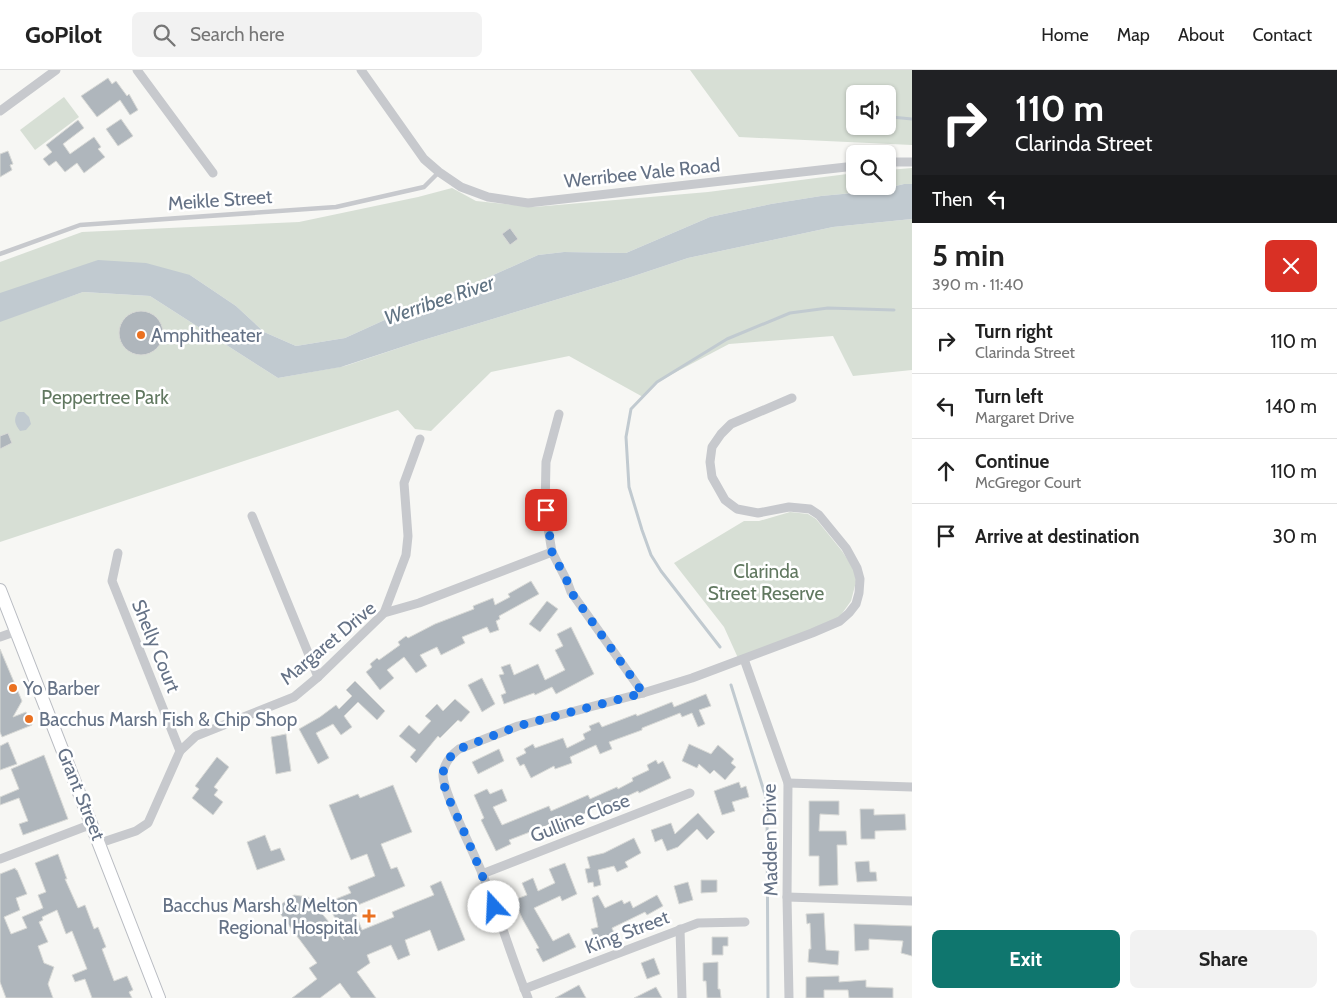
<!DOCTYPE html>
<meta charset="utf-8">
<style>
body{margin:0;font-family:Cabin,sans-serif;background:#f2f2f2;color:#222;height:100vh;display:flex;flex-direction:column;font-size:19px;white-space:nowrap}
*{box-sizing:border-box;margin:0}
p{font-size:16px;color:#767676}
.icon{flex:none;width:28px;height:28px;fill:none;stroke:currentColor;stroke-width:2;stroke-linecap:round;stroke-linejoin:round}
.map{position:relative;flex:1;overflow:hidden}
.details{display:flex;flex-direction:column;background:#fff;width:425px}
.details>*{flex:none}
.guide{background:#202124;color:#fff;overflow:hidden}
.controls{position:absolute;left:846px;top:15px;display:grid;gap:10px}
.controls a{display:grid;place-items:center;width:50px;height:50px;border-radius:8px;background:#fff;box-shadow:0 1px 4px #0004;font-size:25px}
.pin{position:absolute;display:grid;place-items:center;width:42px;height:42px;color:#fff;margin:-21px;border-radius:10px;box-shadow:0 2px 8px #0006}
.me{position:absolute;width:55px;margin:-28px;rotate:340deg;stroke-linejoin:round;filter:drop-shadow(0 0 4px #0008)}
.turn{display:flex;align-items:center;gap:18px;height:105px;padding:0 20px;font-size:22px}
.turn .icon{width:65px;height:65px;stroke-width:2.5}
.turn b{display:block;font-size:35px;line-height:42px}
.then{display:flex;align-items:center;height:48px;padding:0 20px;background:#0003;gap:10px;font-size:19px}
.round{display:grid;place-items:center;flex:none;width:52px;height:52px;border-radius:8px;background:#f2f2f2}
.overview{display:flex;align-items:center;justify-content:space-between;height:85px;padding:0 20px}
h1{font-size:30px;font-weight:700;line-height:38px}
.button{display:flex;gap:10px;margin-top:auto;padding:10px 20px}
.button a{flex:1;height:58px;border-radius:8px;background:#0f766e;color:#fff;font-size:20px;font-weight:700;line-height:58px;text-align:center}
.button a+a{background:#f2f2f2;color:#222}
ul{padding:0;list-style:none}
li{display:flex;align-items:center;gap:15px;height:65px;padding:0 20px;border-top:1px solid #e0e0e0}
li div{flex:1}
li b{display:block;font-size:19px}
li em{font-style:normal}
header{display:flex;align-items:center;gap:30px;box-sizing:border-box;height:70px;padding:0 25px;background:#fff;border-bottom:1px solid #e0e0e0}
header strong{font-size:24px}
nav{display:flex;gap:28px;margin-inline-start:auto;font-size:18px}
.search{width:350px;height:45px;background:#f2f2f2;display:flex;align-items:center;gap:12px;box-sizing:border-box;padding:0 18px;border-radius:8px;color:#767676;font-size:19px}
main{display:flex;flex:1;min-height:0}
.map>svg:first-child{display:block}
.green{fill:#d7dfd5;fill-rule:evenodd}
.water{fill:#c1cad0}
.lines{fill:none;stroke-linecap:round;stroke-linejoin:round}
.stream{stroke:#c1cad0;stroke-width:3}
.building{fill:#afb6bc;stroke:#d8d9d6}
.secondary-casing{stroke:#b9bcc2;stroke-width:14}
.service{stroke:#c7c9cd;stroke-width:4.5}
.minor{stroke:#c7c9cd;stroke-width:9}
.secondary{stroke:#fff;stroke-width:12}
.route{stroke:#1a73e8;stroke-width:9;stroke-dasharray:0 16.2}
.poi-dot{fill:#ea7121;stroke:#fff;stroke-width:2}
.labels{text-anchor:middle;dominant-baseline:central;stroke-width:5;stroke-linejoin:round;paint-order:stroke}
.street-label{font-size:19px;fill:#657286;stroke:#fff}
.poi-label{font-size:19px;fill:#657286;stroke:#fff;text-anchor:start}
.park-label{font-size:19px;fill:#617860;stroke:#fff}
.water-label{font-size:20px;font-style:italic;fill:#607383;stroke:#fff}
</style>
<header>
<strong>GoPilot</strong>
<div class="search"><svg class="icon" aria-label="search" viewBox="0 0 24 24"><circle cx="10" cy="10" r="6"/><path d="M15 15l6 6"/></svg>Search here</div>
<nav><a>Home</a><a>Map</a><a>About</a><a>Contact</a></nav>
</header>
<main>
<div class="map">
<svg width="912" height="928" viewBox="0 0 912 928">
<rect width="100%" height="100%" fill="#f7f7f4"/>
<g class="green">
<path d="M 690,0 L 912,0 L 912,75 L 739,67 ZM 855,24 L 888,24 L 888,56 L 855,56 Z"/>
<polygon points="64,27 79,47 35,80 20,60"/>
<polygon points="912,98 912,114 904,114 875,121 821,126 771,134 710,147 626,183 564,182 538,185 462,219 389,248 345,268 296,276 264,262 236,236 190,205 0,224 0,192 82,162 299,152 418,127 452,118 476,131 534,137 708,122 855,103 855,116 888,116 888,100"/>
<polygon points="912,149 912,300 853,306 833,266 729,274 657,312 643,327 569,286 491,302 431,361 415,359 398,340 0,472 0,251 83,222 150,226 278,308 345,296 420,271 628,208 688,188 833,157"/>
<polygon points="790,442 808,444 816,449 842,481 853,498 857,508 851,531 838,549 738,588 724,557 674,493 744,451 759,451"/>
</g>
<g class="water">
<polygon points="904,114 912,114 912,149 833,157 688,188 628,208 420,271 341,297 278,308 150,226 83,222 0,252 0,223 98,190 146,193 190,205 236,236 264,262 296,276 345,268 389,248 462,219 538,185 564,182 626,183 710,147 771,134 821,126 875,121"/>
<path d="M 18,342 L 24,342 L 29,347 L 31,354 L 26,360 L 20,361 C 15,354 13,350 18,342 Z"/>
</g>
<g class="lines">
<g class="stream">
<polyline points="891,47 912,49"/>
<polyline points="720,577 661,501 651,485 642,460 629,417 626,367 631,339 657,312 727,269 790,243 828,238 894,240"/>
<polyline points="731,615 767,731 768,928"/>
</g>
</g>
<g class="building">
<polygon points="108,8 112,14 116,11 127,26 129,24 138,40 130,45 120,30 97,47 81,26"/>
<polygon points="121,49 133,66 118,76 106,59"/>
<polygon points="78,50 84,58 63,74 70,84 94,67 101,77 98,79 105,87 84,103 77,93 65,102 56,91 49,96 43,89 52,82 46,75"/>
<polygon points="8,81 13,94 10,95 12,100 0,107 0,84"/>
<polygon points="510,158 518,169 510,175 502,164"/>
<circle cx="141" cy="263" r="22"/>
<polygon points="8,363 12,373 0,379 0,366"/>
<polygon points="531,511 539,524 499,546 500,549 496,551 499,560 490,563 487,557 462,567 465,573 441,585 437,577 420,585 427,596 416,603 404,587 387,600 394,608 380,620 366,602 372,597 370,594 377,588 379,590 400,575 398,572 406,566 408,568 435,554 474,539 473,536 493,528 495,535 510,527 508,524"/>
<polygon points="547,531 558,539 540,562 529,554"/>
<polygon points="571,557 594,604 556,624 552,617 535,625 534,623 504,634 501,625 506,623 499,605 504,604 501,597 510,594 514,605 538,594 545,610 565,600 555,580 563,576 557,564"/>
<polygon points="0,579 22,631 13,647 26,642 32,655 2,667 0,662"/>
<polygon points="482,608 495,634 482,642 468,615"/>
<polygon points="355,611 385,641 377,650 358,632 344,646 352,657 341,665 333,654 316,663 329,688 318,694 299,659 320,647 336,635 339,639 352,626 346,620"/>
<polygon points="706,624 711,636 699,640 705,654 698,657 692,643 682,647 680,643 642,658 642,660 609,672 612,679 600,684 596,675 570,687 572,693 555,699 554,696 531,708 524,694 520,696 516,688 526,683 524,679 533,674 535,678 563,668 567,678 585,669 583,664 591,660 589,656 599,652 602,657 636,644 637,646 672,632 674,637"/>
<polygon points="455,629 470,642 461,652 458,650 440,668 438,666 416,693 410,687 416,680 399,666 409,655 419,664 431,651 425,646 437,634 443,641"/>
<polygon points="286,664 291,701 276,704 271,667"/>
<polygon points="8,672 17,694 0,700 0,676"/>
<polygon points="689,674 711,684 718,675 734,689 731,693 736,697 725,710 714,700 710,704 699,694 697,698 682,691"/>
<polygon points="499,679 504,691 478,704 472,692"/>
<polygon points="44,685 68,749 23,765 19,754 28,751 19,728 0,735 0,727 19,719 11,699"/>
<polygon points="217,687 229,697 214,717 218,720 214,725 223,732 213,745 192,728 199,719 195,716"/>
<polygon points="656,690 658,694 663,691 671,708 639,723 638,721 600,739 599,737 566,752 564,749 509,770 511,774 496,781 481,750 484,748 474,725 487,719 490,724 502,719 507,731 493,737 502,755 549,736 551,741 588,725 590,729 617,717 618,719 633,711 632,708 649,700 647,695"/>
<polygon points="739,712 741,718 746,716 749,727 732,732 735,741 722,745 714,721"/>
<polygon points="393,715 412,762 381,774 391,799 397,797 405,816 353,837 362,860 394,847 392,842 434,825 430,816 441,811 465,870 438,881 430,860 405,870 410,885 398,890 391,875 367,885 370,893 357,902 376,928 351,928 340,913 320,928 292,928 317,909 309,898 317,893 276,838 294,825 308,827 344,870 328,832 351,823 348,817 375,806 367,784 351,790 329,735 358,724 360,728"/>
<polygon points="809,731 839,731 839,745 820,744 819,761 846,761 847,775 837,775 838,815 819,816 819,786 809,786"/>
<polygon points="860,739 874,739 874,745 905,744 906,760 875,761 875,769 861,769"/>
<polygon points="698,743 715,762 707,770 697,759 678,777 667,781 662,769 655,772 651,760 671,753 675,764"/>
<polygon points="265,765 271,781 280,778 285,790 257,800 247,772"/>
<polygon points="634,768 641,783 625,792 628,797 617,802 614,796 598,800 601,815 594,817 593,812 588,813 585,799 590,798 587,787 604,783"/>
<polygon points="58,784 67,809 65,809 78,838 85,835 94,859 98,857 106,877 102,879 114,911 127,906 133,920 129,922 132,928 92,928 85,909 75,912 72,905 87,899 72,861 66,864 57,840 42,847 43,850 39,852 48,872 38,876 44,893 54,897 48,914 53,928 6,928 0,912 0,804 15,798 16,800 17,800 27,824 16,828 20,840 4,847 11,864 27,858 22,847 43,838 38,825 46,822 35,793"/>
<polygon points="869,791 870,802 876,802 877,811 857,812 855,792"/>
<polygon points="565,793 577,824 562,831 560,826 534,838 553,871 569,863 576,877 543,892 536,879 539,878 523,850 514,830 527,825 522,813 533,808 538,821 555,813 549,799"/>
<polygon points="701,810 717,810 717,822 701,823"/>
<polygon points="688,812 693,830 679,834 674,816"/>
<polygon points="598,825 605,838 622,830 624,834 630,831 633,838 657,825 663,836 647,845 645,842 612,858 614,863 596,871 591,859 598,857 592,828"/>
<polygon points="824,843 826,880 839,881 838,895 808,892 809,879 811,879 810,853 807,854 806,844"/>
<polygon points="854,854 912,856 912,886 901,883 903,871 869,869 869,880 855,881"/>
<polygon points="712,867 728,867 728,876 723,876 723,885 712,885"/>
<polygon points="654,888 660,904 647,909 641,893"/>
<polygon points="718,892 718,919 720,919 721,928 707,928 706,911 703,911 703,893"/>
<polygon points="839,906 839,912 866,910 866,917 893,918 893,928 849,928 848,920 824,920 824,928 806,928 806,907"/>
<polygon points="579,915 586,928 555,928"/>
<polygon points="656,917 662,928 634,928"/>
</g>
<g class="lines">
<g class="secondary-casing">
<polyline id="secondary" points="0,520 159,928"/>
</g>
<polyline class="service" points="0,184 80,155 336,137 424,117 439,102"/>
<g class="minor">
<polyline points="137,0 213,103"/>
<polyline points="361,0 424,89 439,102 461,117 488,127 528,133 855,96"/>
<polyline points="0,41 56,0"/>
<polyline points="888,92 912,92"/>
<polyline points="252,446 318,607"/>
<polyline points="552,482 545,440 546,392 559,344"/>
<polyline points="118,483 112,511 180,681"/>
<polyline points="384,543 406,485 408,466 404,413 420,369"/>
<polyline points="0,567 17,561"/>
<polyline points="744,589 788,713 787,827 789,928"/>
<polyline points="788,713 912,717"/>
<polyline points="100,773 136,761 148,753 180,681 196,666 294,627 318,607 384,543 419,533 552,482 567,511 571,522 643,623"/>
<polyline points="0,789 92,754"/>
<polyline points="482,804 690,723"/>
<polyline points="787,827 912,831"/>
<polyline points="680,859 682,928"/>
<polyline points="524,919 698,853 745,852"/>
<path d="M 528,928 C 511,887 499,844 482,803 C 474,783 442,721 443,704 C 444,692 451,685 459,679 L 518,656 L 643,623 L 692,608 L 812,563 L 840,551 L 849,543 L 856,534 L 859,523 L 860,509 L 857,498 L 846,478 L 819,445 L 810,439 L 789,437 L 758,443 L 737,439 L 725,430 L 712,407 L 710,392 L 712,377 L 721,364 L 731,354 L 792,328"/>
</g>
<use href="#secondary" class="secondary"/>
</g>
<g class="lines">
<path class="route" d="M 494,837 C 484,809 473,782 461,755 C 455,740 442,720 443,704 C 444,693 451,685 459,679 L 518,656 L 643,623 L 571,522 L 567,511 L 552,482 L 546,440"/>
</g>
<g class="poi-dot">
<circle cx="141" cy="265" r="5"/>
<circle cx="13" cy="618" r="5"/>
<circle cx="29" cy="649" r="5"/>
<path d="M366.5 838.5h5v5h5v5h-5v5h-5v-5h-5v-5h5z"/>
</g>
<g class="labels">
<g class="street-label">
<text transform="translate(642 103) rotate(-6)">Werribee Vale Road</text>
<text transform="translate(220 130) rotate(-4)">Meikle Street</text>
<text transform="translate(328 573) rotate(-40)">Margaret Drive</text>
<text transform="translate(156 576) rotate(68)">Shelly Court</text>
<text transform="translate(81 724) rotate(68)">Grant Street</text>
<text transform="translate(580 748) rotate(-21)">Gulline Close</text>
<text transform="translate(770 770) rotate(-91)">Madden Drive</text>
<text transform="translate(627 862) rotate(-21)">King Street</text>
</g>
<g class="poi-label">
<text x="151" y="265">Amphitheater</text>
<text x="23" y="618">Yo Barber</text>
<text x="39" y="649">Bacchus Marsh Fish &amp; Chip Shop</text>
<text x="358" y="835" text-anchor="end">Bacchus Marsh &amp; Melton<tspan x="358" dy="22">Regional Hospital</tspan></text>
</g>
<g class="park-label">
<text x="105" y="327">Peppertree Park</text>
<text x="766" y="501">Clarinda<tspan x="766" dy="22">Street Reserve</tspan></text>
</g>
<g class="water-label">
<text transform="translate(439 230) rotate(-19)">Werribee River</text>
</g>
</g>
</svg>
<div class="controls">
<a><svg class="icon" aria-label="sound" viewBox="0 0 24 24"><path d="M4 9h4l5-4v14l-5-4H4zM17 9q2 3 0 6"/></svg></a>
<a><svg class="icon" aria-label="search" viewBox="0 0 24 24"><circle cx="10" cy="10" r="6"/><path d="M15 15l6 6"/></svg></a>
</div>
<div class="pin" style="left:546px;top:440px;background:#d93025"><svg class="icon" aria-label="arrive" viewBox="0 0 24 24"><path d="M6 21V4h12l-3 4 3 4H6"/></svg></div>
<svg class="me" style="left:494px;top:837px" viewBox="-20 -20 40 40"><circle r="19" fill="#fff"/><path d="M0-13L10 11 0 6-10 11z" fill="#1a73e8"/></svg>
</div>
<section class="details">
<div class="guide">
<div class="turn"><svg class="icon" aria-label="right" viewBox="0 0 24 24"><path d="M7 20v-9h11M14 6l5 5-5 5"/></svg><div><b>110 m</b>Clarinda Street</div></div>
<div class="then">Then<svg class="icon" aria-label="left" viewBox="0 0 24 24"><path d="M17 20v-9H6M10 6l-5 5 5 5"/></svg></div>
</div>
<div class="overview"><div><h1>5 min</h1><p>390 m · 11:40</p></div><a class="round" style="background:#d93025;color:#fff"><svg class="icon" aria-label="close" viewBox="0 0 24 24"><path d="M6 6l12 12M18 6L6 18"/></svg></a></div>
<ul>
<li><svg class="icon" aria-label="right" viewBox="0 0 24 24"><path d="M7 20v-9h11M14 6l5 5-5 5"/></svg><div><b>Turn right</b><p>Clarinda Street</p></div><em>110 m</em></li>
<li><svg class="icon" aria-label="left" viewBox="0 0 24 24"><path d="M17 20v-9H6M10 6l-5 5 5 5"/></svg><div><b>Turn left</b><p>Margaret Drive</p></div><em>140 m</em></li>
<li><svg class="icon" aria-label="ahead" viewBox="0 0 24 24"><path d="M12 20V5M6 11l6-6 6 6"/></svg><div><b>Continue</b><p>McGregor Court</p></div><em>110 m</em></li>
<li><svg class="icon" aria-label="arrive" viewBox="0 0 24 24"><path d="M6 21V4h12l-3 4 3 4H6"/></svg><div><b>Arrive at destination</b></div><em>30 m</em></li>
</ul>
<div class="button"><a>Exit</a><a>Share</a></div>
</section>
</main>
